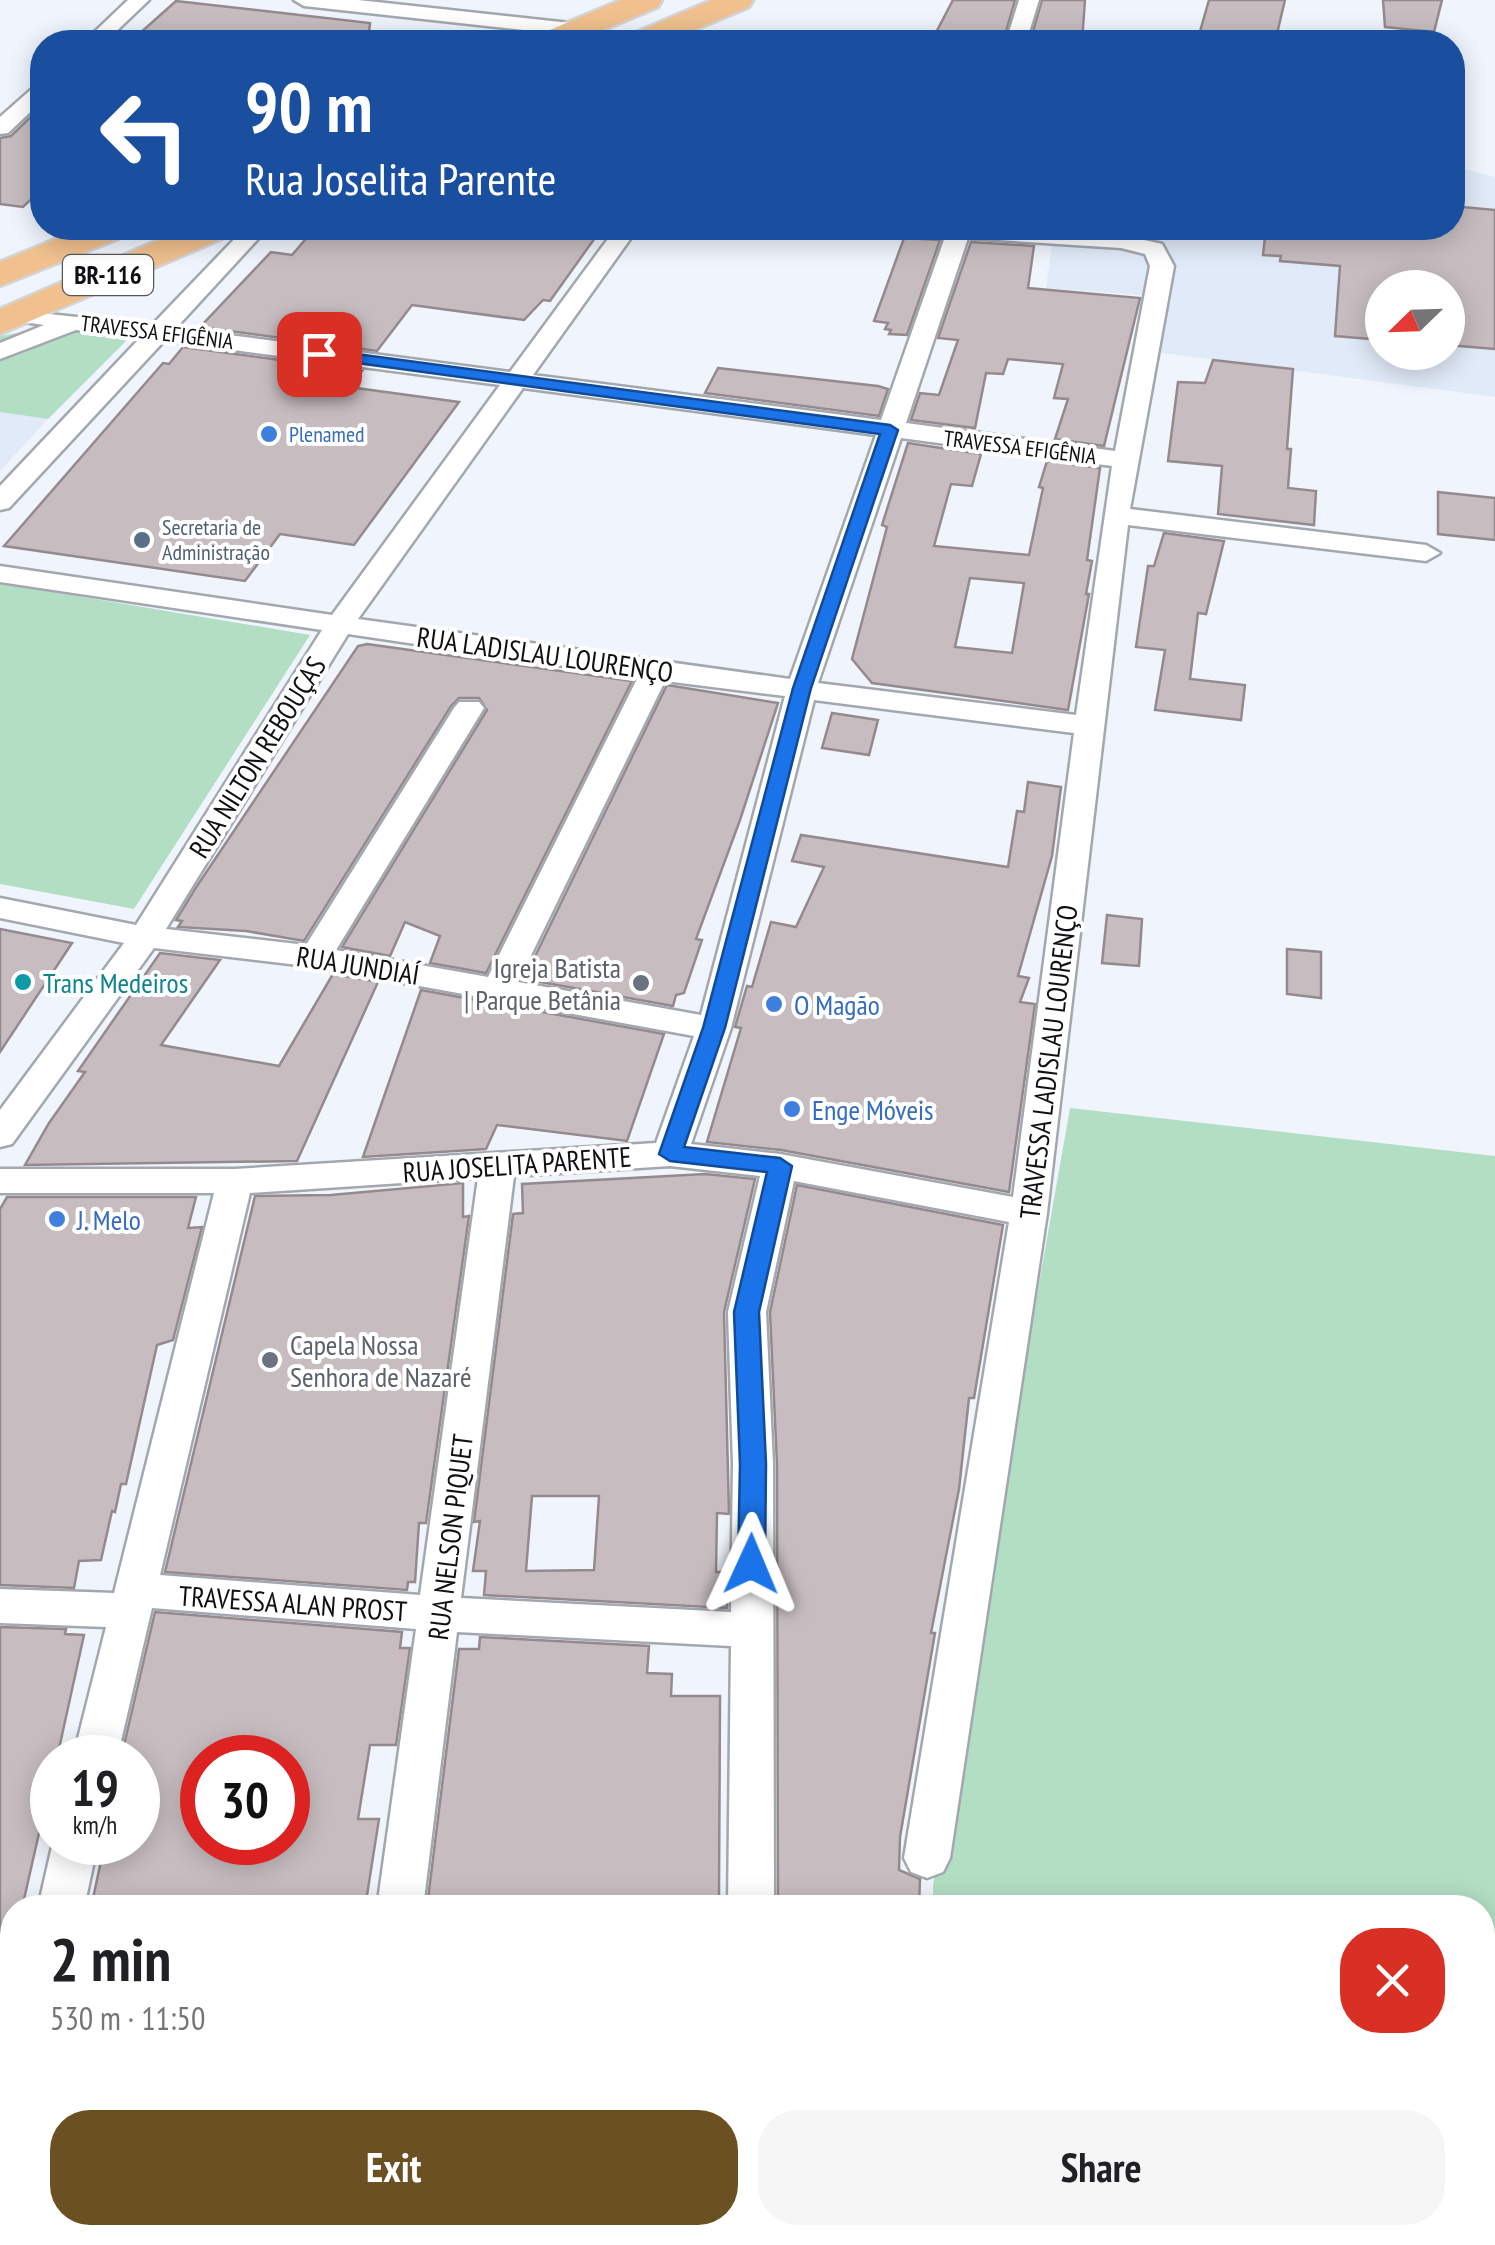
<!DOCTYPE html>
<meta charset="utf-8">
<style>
body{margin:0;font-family:"PT Sans Narrow",sans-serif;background:#f6f6f6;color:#202124;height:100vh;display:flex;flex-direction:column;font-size:38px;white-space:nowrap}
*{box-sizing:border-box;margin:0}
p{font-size:32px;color:#757577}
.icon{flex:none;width:55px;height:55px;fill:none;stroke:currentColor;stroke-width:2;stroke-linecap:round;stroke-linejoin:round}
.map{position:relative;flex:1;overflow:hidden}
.sheet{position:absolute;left:0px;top:1895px;width:1495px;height:350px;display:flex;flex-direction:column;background:#fff;border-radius:40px 40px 0 0;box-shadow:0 5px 25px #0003}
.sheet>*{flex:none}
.hud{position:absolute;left:30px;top:30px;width:1435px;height:210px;border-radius:40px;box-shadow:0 5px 25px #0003;background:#1a4fa0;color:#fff;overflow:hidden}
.needle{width:65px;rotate:247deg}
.tools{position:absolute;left:1365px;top:270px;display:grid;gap:20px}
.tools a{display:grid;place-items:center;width:100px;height:100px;border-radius:50%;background:#fff;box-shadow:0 5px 25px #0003;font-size:50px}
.speed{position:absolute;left:30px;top:1735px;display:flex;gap:20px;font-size:50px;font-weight:700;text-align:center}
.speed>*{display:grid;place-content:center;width:130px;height:130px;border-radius:50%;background:#fff;box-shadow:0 5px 25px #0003;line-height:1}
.speed small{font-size:25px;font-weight:400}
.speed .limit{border:15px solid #d22;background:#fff;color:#111}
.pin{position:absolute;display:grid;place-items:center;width:85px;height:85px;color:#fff;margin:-42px;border-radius:20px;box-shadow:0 5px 15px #0006}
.me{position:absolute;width:110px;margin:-55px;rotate:1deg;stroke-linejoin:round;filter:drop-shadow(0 0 8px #0008)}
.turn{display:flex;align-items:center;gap:35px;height:210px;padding:0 50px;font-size:45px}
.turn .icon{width:130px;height:130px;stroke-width:2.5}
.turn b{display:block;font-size:70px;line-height:85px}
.round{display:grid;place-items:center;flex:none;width:105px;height:105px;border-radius:40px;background:#f6f6f6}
.head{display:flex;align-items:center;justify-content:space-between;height:170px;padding:0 50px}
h1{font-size:60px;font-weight:700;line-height:75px}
.action{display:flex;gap:20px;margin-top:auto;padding:20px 50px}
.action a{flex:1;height:115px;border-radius:40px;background:#6b5022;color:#fff;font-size:40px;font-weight:700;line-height:115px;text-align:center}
.action a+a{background:#f6f6f6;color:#202124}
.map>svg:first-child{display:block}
.built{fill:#e1eaf8;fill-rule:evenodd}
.green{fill:#b2dec3}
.water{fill:#aad7f8}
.building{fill:#c7bdc0;stroke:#948a8d;stroke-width:2.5;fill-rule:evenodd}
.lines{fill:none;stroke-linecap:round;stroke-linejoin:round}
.minor-casing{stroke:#a3a8af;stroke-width:5}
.trunk-casing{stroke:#d4d4d5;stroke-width:5}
.minor{fill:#fff;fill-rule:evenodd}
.trunk{fill:#f0c08e;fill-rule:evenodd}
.route{fill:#1a73e8;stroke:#114b97;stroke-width:2.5}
.shop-dot{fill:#3f7fe0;stroke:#fff;stroke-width:4}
.service-dot{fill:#5c6f8a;stroke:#fff;stroke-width:4}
.culture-dot{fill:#0f9aa8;stroke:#fff;stroke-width:4}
.worship-dot{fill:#6b7280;stroke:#fff;stroke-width:4}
.labels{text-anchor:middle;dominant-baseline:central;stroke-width:8;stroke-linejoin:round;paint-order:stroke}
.far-street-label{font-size:22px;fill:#0f1013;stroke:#fff}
.far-shop-label{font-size:22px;fill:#366cbe;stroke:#fff;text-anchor:start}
.far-service-label{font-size:22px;fill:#4e5e75;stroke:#fff;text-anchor:start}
.shield{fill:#fff;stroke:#57585a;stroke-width:2.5}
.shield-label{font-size:25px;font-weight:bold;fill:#0f1013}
.street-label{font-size:28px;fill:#0f1013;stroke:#fff}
.worship-label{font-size:28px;fill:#5b616d;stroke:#fff;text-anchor:end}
.culture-label{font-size:28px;fill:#0d838f;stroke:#fff;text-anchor:start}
.shop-label{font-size:28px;fill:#366cbe;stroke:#fff;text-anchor:start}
</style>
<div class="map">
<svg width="1495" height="2245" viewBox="0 0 1495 2245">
<rect width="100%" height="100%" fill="#f0f5fd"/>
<g class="built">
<path d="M 1453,166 L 1495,177 L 1495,397 L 1155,352 L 1163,297 L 1046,288 L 1054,232 L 972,229 L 1452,228 ZM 1382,288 L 1448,288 L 1448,352 L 1382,352 Z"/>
<polygon points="0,412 48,419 0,471"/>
</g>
<g class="green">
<polygon points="46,328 97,329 129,338 48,419 0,412 0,336"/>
<polygon points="0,583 310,635 134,909 0,884"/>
<polygon points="1070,1108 1495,1156 1495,2014 1483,2019 1482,1908 933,1908 933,1885"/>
</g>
<polygon class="water" points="1495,2014 1495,2245 726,2245 729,2232 1482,2232 1483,2019"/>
<g class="building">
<polygon points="953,0 1015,0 1003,42 931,42"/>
<polygon points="1042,0 1085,0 1082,42 1030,42"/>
<polygon points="1209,0 1285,0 1275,42 1197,42"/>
<polygon points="1383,0 1442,0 1434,32 1385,27"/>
<polygon points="176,1 370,23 368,42 130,42"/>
<polygon points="40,108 42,189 23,207 0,204 0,138 11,136"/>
<polygon points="1452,206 1495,210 1495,349 1448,345 1448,288 1382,288 1382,340 1335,336 1340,266 1280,261 1281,256 1263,255 1266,228 1452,228"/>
<polygon points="315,228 602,228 550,301 543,300 524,320 412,305 377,351 200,327 271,252 292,255"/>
<polygon points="904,238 940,240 907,335 889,334 891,330 885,329 888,323 874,321"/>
<polygon points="971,242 1034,246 1028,288 1140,298 1104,446 1055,439 1068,399 1054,398 1063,364 1008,359 1003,374 986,373 975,428 911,420 920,393 939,395 958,340 938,338"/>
<polygon points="183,347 362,371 349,387 459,402 354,545 280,534 245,581 4,546 163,363 169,364"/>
<polygon points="1213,360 1293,369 1287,449 1291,449 1288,488 1316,491 1314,525 1218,514 1222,466 1168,461 1178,382 1205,383"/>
<polygon points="718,368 878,386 888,389 879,416 705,393"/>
<path d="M 908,443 L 981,454 L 972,486 L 951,484 L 934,546 L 1029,555 L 1043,488 L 1039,487 L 1047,461 L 1100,468 L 1087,560 L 1092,561 L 1086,594 L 1089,594 L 1068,710 L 872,683 L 852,659 L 887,527 L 882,525 ZM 970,578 L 1024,583 L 1012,653 L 955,647 Z"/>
<polygon points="1438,492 1495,498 1495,540 1438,534"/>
<polygon points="1164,533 1224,541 1206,614 1198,613 1190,679 1245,685 1241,720 1155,710 1165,650 1136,647 1148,566 1154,566"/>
<polygon points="367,644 632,681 486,973 430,963 440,936 405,922 390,956 342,947 487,710 479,698 459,698 451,706 304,941 246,931 178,927 182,921 176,920 195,889 358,646"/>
<polygon points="667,685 778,703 740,820 696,939 702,940 684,993 676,995 673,1006 524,979"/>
<polygon points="832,713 878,720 869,755 822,748"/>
<polygon points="1028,782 1061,787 1052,856 1018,976 1029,978 1020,1002 1035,1004 1009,1192 781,1150 707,1142 741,1028 735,1027 747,986 752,987 771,922 796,927 824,867 792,861 801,835 1008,867 1017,811 1024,812"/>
<polygon points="1107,915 1142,919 1139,966 1102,963"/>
<polygon points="0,929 72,943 0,1052"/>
<polygon points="1287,949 1321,952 1321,998 1287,994"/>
<polygon points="160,953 220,960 161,1045 279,1066 333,974 378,982 297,1161 25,1165 49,1123 85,1072 78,1071"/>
<polygon points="421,990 664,1034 627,1141 497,1125 486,1149 363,1157"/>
<path d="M 705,1174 L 755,1179 L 724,1312 L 729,1514 L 717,1513 L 716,1572 L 728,1572 L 727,1608 L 484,1595 L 486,1571 L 473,1571 L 480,1521 L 474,1522 L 513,1214 L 523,1213 L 522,1184 ZM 532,1496 L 599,1496 L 594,1570 L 526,1571 Z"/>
<polygon points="463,1183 463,1217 469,1216 426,1523 419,1523 415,1582 408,1582 407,1590 165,1572 255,1196 331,1195"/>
<polygon points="797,1185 1003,1225 974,1398 969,1398 959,1489 931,1633 935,1633 900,1837 899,1870 920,1879 919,1907 876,1904 876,1908 778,1908 777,1464 770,1312"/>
<polygon points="7,1197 196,1197 188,1228 202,1227 173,1340 157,1345 126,1484 121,1484 115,1512 112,1511 101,1560 79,1561 74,1588 0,1585 0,1209"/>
<path d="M 155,1612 L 402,1632 L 400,1648 L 410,1648 L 396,1745 L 370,1745 L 358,1819 L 379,1819 L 365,1908 L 91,1908 L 105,1842 L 138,1842 L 138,1758 L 121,1758 ZM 202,1758 L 288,1758 L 288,1842 L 274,1842 L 273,1851 L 209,1851 L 210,1842 L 202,1842 Z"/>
<polygon points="0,1627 66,1629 65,1634 84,1635 57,1758 52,1758 52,1776 22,1908 12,1908 12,1951 0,1949"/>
<polygon points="480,1637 649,1646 647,1673 672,1674 671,1696 720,1696 719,1897 701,1898 702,1908 524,1908 524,1903 428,1899 459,1649 479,1649"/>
</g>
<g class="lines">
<g class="minor-casing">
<g id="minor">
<polygon points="128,0 149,0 105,42 84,42"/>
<polygon points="294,0 358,0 579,24 589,30 579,36 304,6"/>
<polygon points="1019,0 1039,0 1026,42 1006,42"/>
<polygon points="42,84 42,101 8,133 0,134 0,117 35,86"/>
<path d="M 245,228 L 268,228 L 176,328 L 510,372 L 616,228 L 638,228 L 533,375 L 881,420 L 945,237 L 908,235 L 897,228 C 985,228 1076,223 1162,244 L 1174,266 L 1130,509 L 1426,545 L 1440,553 L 1426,561 L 1128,525 L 1047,1213 L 950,1858 L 943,1872 L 927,1878 L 911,1872 L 904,1858 L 1009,1222 L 794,1181 L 766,1312 L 773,1464 L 774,1908 L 728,1908 L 731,1646 L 457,1632 L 423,1908 L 377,1908 L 416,1629 L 152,1608 L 117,1758 L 73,1758 L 106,1627 L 0,1623 L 0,1589 L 114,1593 L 214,1193 L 0,1193 L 0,1169 L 235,1169 L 656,1143 L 694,1036 L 315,967 L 154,948 L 12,1144 L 0,1147 L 0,1110 L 124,943 L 0,918 L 0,898 L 136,925 L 322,630 L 0,582 L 0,566 L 332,615 L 500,385 L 164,341 L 9,508 L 0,510 L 0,486 L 140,338 L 76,330 L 0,359 L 0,343 L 44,325 L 11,320 L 7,315 L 11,310 L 152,325 ZM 968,238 L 1121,248 L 1145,254 L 1150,266 L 1115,451 L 906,423 ZM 523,388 L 876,435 L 790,679 L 358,619 ZM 901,438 L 1112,466 L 1076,715 L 818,683 ZM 348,634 L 638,677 L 488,977 L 336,950 L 484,708 L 479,702 L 459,702 L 454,708 L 306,945 L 166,929 ZM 665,681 L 785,696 L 701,1015 L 518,982 ZM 814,700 L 1074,733 L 1013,1197 L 780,1154 L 691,1144 L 731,1028 ZM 670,1166 L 760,1176 L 728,1312 L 733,1464 L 731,1612 L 461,1598 L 514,1176 ZM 478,1178 L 420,1595 L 160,1575 L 250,1193 Z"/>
<polygon points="53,1842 98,1842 84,1908 38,1908"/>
<polygon points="12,2092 12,2188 0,2193 0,2097"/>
<polygon points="329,2232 379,2232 377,2245 327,2245"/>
</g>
</g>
<g class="trunk-casing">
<g id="trunk">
<polygon points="621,0 662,0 658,7 575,42 533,42 538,35"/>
<polygon points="712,0 753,0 749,7 666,42 625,42 630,35"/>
<polygon points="82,228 130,228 125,236 0,286 0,262"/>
<polygon points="186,228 233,228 228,236 0,334 0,309"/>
</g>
</g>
<use href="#minor" class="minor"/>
<use href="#trunk" class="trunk"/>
</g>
<polygon class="route" points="319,349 890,425 898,430 811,688 725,1028 684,1147 780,1158 792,1166 759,1312 766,1464 765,1564 761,1572 751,1575 742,1572 738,1564 740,1464 734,1312 767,1172 670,1161 659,1154 703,1028 793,688 880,434 313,357 311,354"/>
<g class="shop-dot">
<circle cx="269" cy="434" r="10"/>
<circle cx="774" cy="1004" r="10"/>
<circle cx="792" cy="1109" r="10"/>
<circle cx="57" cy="1219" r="10"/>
</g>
<circle class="service-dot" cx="142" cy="540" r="10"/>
<circle class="culture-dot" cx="23" cy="982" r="10"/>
<g class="worship-dot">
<circle cx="641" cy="983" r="10"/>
<circle cx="270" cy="1360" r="10"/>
</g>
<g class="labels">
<g class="far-street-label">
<text transform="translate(157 332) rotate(7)">TRAVESSA EFIGÊNIA</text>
<text transform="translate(1020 447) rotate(7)">TRAVESSA EFIGÊNIA</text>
</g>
<g class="far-shop-label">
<text x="289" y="434">Plenamed</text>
</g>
<g class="far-service-label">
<text x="162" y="527">Secretaria de<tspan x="162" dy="25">Administração</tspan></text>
</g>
<rect class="shield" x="63" y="255" width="90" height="40" rx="8"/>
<g class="shield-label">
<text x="108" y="275">BR-116</text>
</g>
<g class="street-label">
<text transform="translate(545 654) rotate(8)">RUA LADISLAU LOURENÇO</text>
<text transform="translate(257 757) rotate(-58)">RUA NILTON REBOUÇAS</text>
<text transform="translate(358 965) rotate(9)">RUA JUNDIAÍ</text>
<text transform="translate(1048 1062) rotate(-83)">TRAVESSA LADISLAU LOURENÇO</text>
<text transform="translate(517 1164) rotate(-4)">RUA JOSELITA PARENTE</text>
<text transform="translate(450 1537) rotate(-83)">RUA NELSON PIQUET</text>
<text transform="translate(293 1603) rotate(4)">TRAVESSA ALAN PROST</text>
</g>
<g class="worship-label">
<text x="621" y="967">Igreja Batista<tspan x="621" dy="32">| Parque Betânia</tspan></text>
<text x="290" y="1344" text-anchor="start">Capela Nossa<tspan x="290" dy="32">Senhora de Nazaré</tspan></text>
</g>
<g class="culture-label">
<text x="43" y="982">Trans Medeiros</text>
</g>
<g class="shop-label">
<text x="794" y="1004">O Magão</text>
<text x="812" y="1109">Enge Móveis</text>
<text x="77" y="1219">J. Melo</text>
</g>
</g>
</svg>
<div class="tools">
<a><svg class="needle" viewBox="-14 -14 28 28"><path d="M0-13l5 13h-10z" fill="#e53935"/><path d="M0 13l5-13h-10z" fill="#757577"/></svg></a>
</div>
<div class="speed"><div>19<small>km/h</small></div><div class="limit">30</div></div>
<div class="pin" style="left:319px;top:354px;background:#d93025"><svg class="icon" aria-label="arrive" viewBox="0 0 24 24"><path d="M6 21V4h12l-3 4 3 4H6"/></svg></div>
<svg class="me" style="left:751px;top:1564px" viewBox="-20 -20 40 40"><path d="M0-17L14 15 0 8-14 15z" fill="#1a73e8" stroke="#fff" stroke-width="4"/></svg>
<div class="hud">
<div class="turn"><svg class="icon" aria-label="left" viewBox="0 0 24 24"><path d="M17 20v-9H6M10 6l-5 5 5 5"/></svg><div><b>90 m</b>Rua Joselita Parente</div></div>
</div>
<section class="sheet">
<div class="head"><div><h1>2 min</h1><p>530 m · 11:50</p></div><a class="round" style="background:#d93025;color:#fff"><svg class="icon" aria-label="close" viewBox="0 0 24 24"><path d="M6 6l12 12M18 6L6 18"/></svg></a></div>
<div class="action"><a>Exit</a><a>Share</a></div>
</section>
</div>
